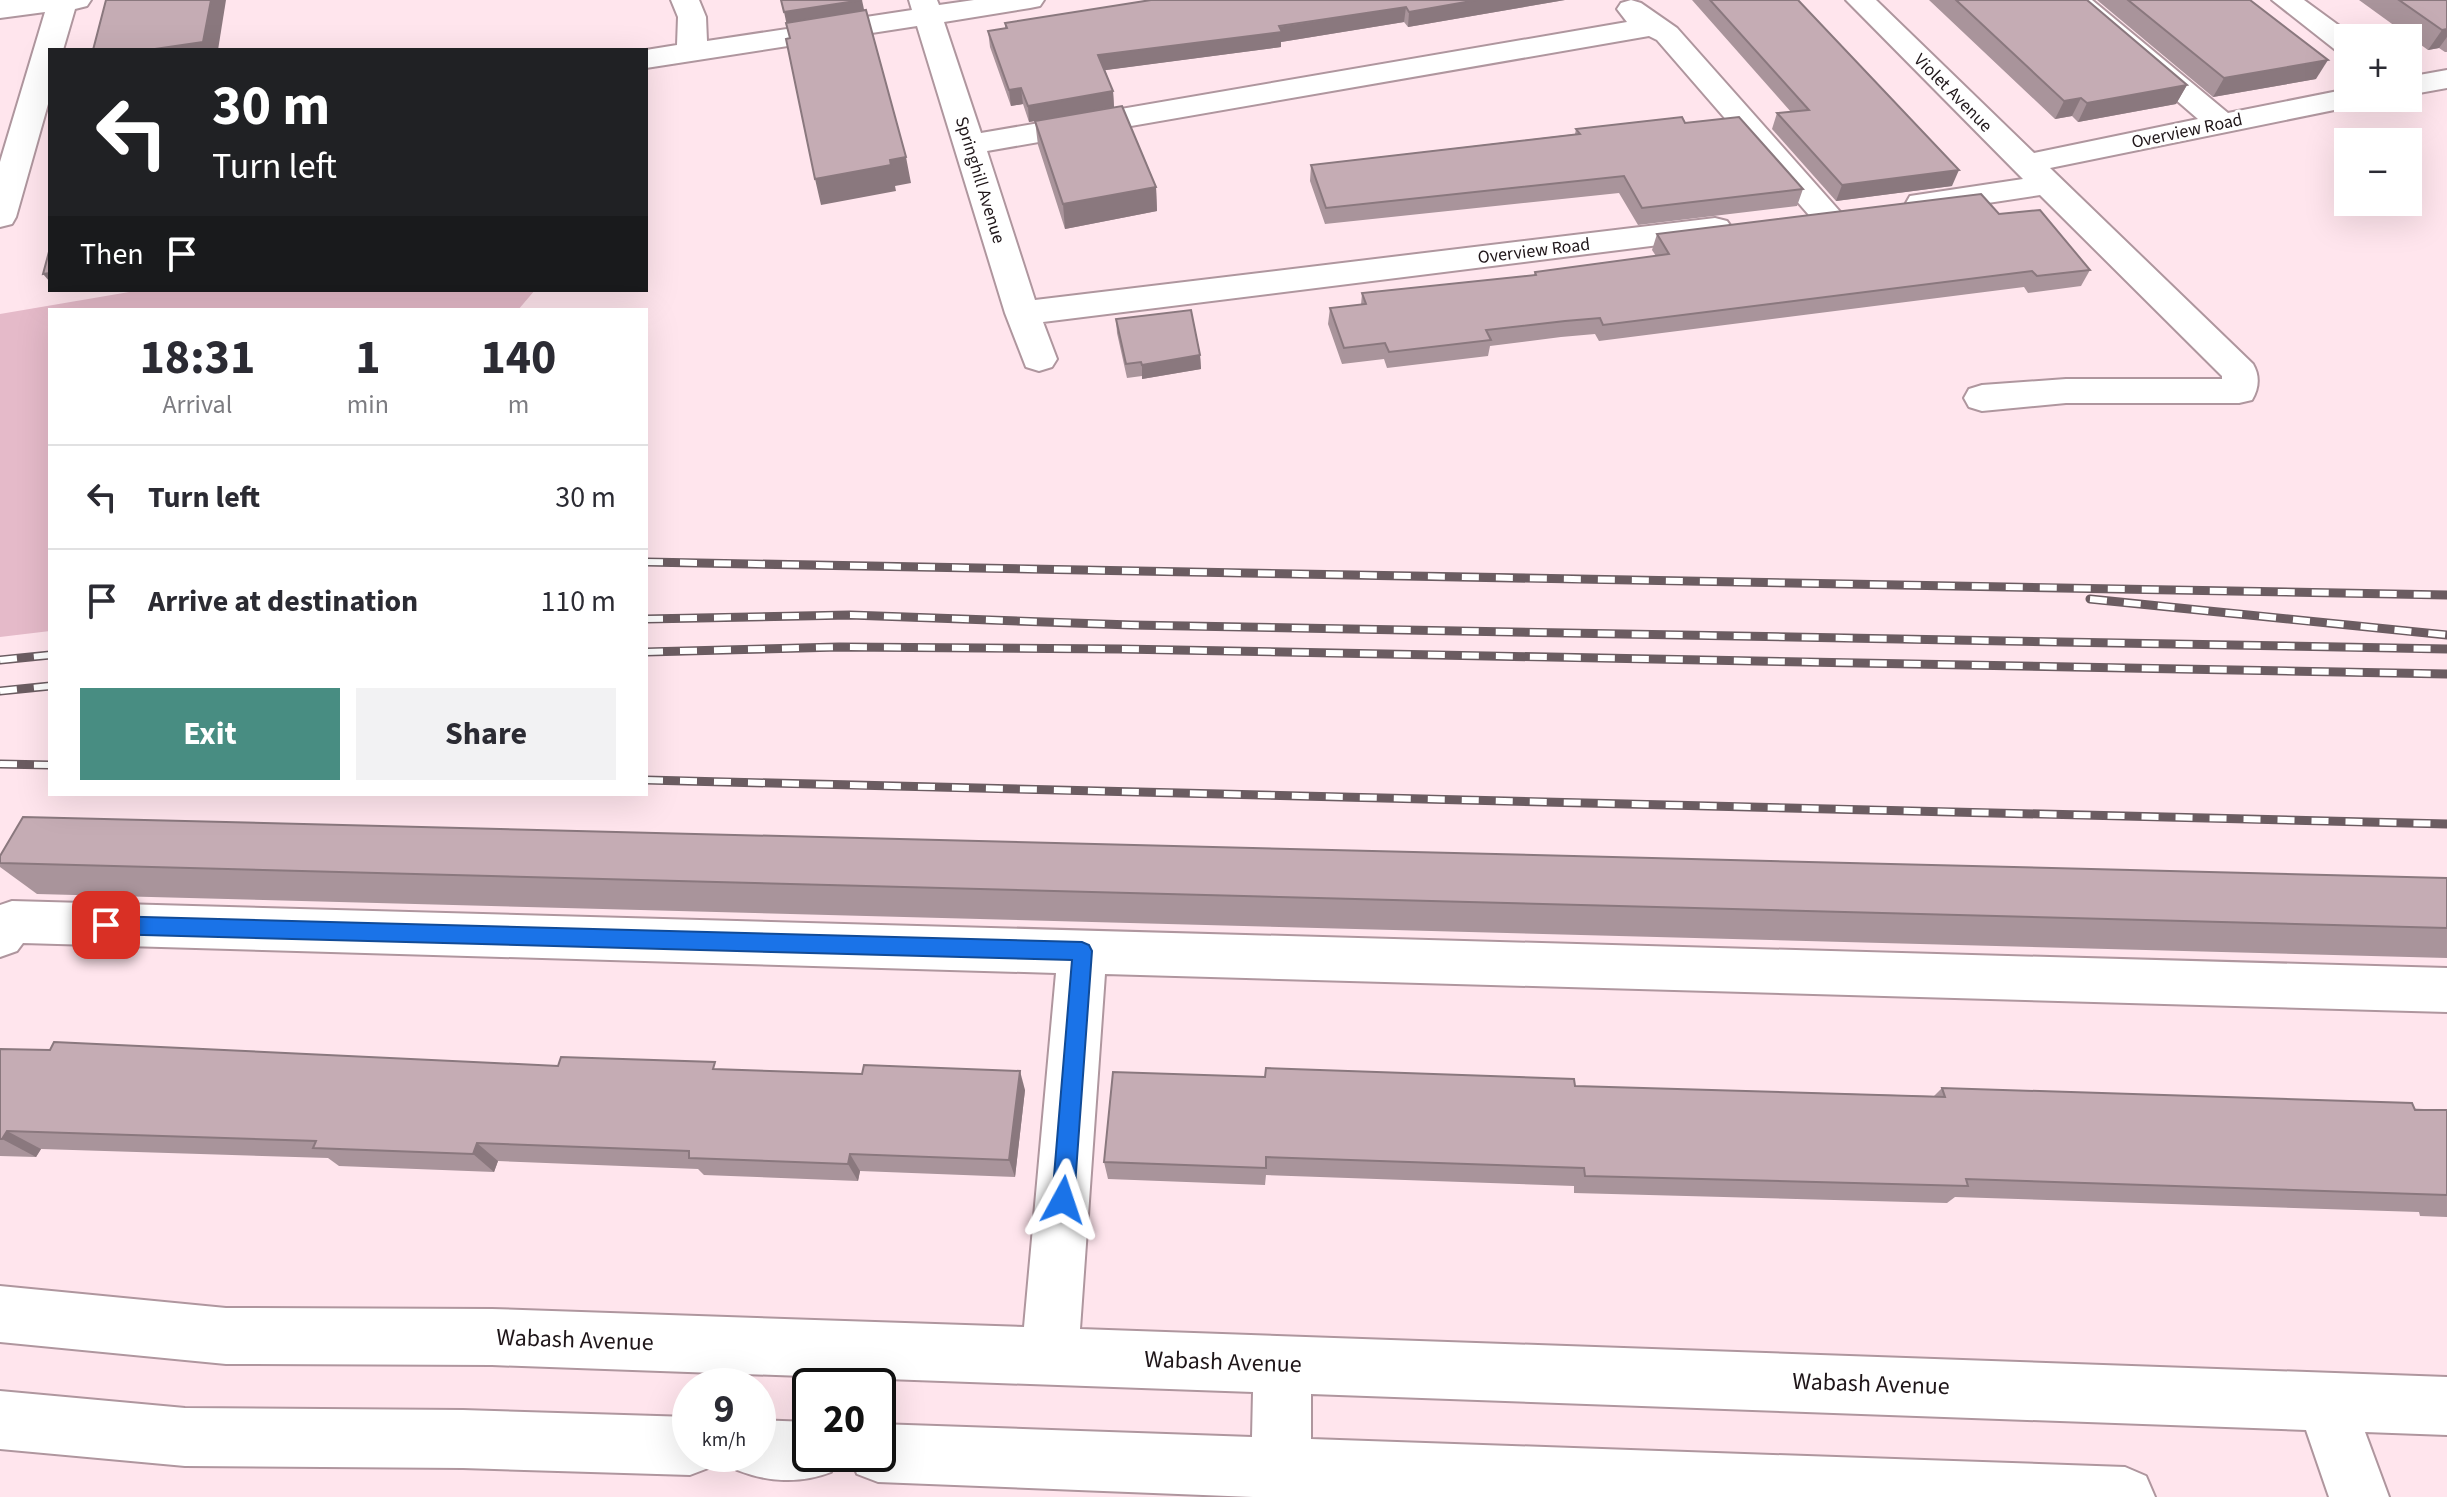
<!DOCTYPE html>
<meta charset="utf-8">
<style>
body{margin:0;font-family:"Source Sans 3",sans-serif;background:#f2f2f3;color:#2b2b33;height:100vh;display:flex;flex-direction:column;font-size:30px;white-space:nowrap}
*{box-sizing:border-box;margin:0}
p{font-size:26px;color:#7c7c81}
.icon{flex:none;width:44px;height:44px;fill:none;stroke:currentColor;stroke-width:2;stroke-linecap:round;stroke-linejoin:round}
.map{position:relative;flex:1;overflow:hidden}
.details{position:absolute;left:48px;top:308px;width:600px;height:488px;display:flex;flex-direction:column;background:#fff;border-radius:0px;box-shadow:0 8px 32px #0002}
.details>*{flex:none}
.banner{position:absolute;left:48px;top:48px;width:600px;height:244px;border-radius:0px;box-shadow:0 8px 32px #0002;background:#202124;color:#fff;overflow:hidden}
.controls{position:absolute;left:2334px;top:24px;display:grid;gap:16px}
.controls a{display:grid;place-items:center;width:88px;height:88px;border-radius:0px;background:#fff;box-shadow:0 8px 32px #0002;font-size:40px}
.speed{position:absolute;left:672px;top:1368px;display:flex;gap:16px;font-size:40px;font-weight:700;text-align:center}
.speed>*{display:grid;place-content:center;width:104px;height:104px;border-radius:50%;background:#fff;box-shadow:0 8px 32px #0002;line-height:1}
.speed small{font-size:20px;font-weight:400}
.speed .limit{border:4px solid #111;border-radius:12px;background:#fff;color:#111}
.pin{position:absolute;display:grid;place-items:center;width:68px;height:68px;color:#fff;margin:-34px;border-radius:16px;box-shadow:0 4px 12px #0006}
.me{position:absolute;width:88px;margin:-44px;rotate:5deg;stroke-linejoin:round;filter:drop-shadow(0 0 6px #0008)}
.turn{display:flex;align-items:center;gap:28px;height:168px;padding:0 32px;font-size:36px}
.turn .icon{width:104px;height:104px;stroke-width:2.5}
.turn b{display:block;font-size:56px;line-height:68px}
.then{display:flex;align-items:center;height:76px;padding:0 32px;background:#0003;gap:16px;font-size:30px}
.eta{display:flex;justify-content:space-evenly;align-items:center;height:136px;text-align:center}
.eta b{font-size:48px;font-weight:700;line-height:56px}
.action{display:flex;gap:16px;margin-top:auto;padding:16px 32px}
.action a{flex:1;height:92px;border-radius:0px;background:#488d82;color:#fff;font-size:32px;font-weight:700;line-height:92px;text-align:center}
.action a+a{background:#f2f2f3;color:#2b2b33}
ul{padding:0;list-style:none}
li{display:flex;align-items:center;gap:24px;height:104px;padding:0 32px;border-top:2px solid #e1e1e2}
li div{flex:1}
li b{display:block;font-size:30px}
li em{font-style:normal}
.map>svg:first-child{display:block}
.green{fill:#e5bac9}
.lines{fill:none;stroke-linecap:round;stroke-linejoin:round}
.minor-casing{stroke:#af969e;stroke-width:4}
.minor{fill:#fff;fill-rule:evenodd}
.rail-casing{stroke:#6b5c61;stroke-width:9}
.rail{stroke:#fff;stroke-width:6;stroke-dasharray:17;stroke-linecap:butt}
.wall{fill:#a9949b}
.shaded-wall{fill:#8a787e}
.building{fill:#c5acb4;stroke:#8a787e;stroke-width:2}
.route{fill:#1a73e8;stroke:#114b97;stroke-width:2}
.labels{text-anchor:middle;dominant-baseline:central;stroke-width:6;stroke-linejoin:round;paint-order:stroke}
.far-street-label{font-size:18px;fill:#1f1619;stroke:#fff}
.near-street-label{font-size:24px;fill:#1f1619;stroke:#fff}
</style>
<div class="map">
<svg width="2447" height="1497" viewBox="0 0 2447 1497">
<rect width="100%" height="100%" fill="#ffe5ed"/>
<polygon class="green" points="141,290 535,290 518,310 50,310 50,631 0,637 0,314"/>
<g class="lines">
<g class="minor-casing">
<g id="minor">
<polygon points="0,0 91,0 87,6 75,9 63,50 50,50 50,97 16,217 12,224 0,227 0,162 45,12 0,18"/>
<polygon points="671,0 699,0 706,17 707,41 912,10 909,0 937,0 939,5 974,0 1044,0 1040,6 1030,8 944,22 981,133 1627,22 1617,9 1621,3 1631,0 1641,3 1677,28 1843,215 1839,222 1827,225 1815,222 1657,40 1649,36 987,151 1035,300 1715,218 1727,221 1732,228 1727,235 1715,238 1043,322 1057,359 1052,367 1039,371 1026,367 1005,313 917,26 646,68 646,50 677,45 678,17"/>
<path d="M 1846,0 L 1876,0 L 2034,153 L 2198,119 L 2061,0 L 2092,0 L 2228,113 L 2348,89 L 2348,98 L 2364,98 L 2360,104 L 2349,107 L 2050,168 L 2253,364 C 2260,376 2259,388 2252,400 L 2239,403 L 2066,403 L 1982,411 L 1969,407 L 1964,398 L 1969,389 L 1982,385 L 2066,379 L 2222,379 L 2222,376 L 2040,195 L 1922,213 L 1910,210 L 1906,203 L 1910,196 L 2023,179 Z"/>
<polygon points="2272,0 2304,0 2356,38 2348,38 2348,55 2338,52"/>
<polygon points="2447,70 2447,88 2408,95 2408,77"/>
<polygon points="12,901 2447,968 2447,1012 1105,974 1080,1329 2447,1377 2447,1435 2365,1432 2389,1497 2329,1497 2306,1430 1311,1394 1311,1439 2125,1467 2146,1476 2155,1497 1253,1497 878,1482 857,1474 849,1454 878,1454 878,1424 1252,1437 1253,1392 492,1365 226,1364 0,1342 0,1286 226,1308 492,1309 1024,1327 1056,973 23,943 17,951 0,957 0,905"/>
<polygon points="0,1391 185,1408 463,1410 690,1417 690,1454 716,1454 711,1467 690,1475 463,1468 185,1466 0,1449"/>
<path d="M 758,1420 L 810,1422 L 810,1454 L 838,1454 L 831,1472 C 801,1484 767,1482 737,1470 L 731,1454 L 758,1454 Z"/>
</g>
</g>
<use href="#minor" class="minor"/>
<g class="rail-casing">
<g id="rail">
<polyline points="646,562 2447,595"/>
<polyline points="2090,599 2447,635"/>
<polyline points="646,619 850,615 1131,625 2447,649"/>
<polyline points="646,652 839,647 1120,649 2447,674"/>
<polyline points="0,660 50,655"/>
<polyline points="0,691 50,686"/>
<polyline points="0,764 50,765"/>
<polyline points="646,780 2447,824"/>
</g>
</g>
<use href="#rail" class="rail"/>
</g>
<g class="wall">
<polygon points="1565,0 1408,27 1404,22 1281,42 1281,47 1105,70 1113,91 1114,107 1156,187 1157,211 1065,229 1038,145 1035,121 1029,122 1023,104 1011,106 990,47 988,31 1005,28 1005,23"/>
<polygon points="1692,0 1798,0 1952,186 1836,201 1772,129 1777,113 1791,112"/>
<polygon points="1929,0 2087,0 2187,85 2176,104 2078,122 2072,116 2055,119"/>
<polygon points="2097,0 2250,0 2316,79 2213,97"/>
<polygon points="2359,0 2447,0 2447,52 2445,52 2439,48 2428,50"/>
<polygon points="1685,123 1803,189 1797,206 1638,225 1619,193 1325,224 1310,181 1311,165 1575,134 1576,129"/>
<polygon points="1999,214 2090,270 2081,286 2028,293 2024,287 1599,341 1595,334 1561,337 1490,346 1488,356 1387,368 1384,359 1342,364 1328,324 1330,308 1361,305 1362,293 1534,275 1535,272 1656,256 1652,250 1657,234"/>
<polygon points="1116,319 1200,355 1201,369 1142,379 1142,376 1127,378 1117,333"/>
<polygon points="0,856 2447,878 2447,958 37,894 0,867"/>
<polygon points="0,1049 558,1066 720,1069 1025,1090 1015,1177 860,1171 858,1181 704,1175 698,1169 498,1161 494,1172 339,1166 328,1158 41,1149 36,1157 0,1156"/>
<polygon points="1575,1086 1934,1096 1942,1088 2447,1110 2447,1217 2420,1216 2419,1212 1955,1197 1947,1203 1574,1193 1574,1186 1266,1175 1265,1185 1108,1179 1104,1162"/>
</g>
<g class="shaded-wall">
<polygon points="211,0 226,0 218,50 148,50"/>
<polygon points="862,0 865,14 787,26 784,12"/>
<polygon points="1477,0 1565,0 1408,27 1409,12"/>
<polygon points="1406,7 1404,22 1281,42 1281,47 1099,71 1098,55"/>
<polygon points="2447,29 2447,37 2439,48 2428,50 2442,30"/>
<polygon points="2328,60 2316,79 2213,97 2224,78"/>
<polygon points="2187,85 2176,104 2078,122 2087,103"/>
<polygon points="1021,88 1023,104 1011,106 1009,90"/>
<polygon points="1113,91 1114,107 1029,122 1028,106"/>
<polygon points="2081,98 2072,116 2055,119 2064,101"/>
<polygon points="906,157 911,183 895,186 896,191 821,205 815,179 890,160"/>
<polygon points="1959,170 1952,186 1836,201 1842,185"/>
<polygon points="1156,187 1157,211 1065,229 1063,204"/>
<polygon points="50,273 50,282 43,274"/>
<polygon points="1200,355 1201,369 1142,379 1142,365"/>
<polygon points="1020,1071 1025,1090 1015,1177 1009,1160"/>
<polygon points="7,1131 41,1149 36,1157 2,1139"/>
<polygon points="477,1143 498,1161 494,1172 473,1154"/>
<polygon points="850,1154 860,1171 858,1181 848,1164"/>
</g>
<g class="building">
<polygon points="106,0 211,0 203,42 148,50 93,50"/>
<polygon points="781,0 862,0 784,12"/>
<polygon points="1151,0 1477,0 1409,12 1406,7 1279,26 1282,32 1098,55 1113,91 1028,106 1021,88 1009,90 988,31 1007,28 1005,23"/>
<polygon points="1710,0 1798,0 1959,170 1842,185 1777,113 1809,110"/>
<polygon points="1956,0 2087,0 2187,85 2087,103 2081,98 2064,101"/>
<polygon points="2128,0 2250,0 2328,60 2224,78"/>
<polygon points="2399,0 2447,0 2447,29 2442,30"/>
<polygon points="866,10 906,157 890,160 891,165 815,179 786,39 790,38 786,23"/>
<polygon points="1122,106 1156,187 1063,204 1035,121"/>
<polygon points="1682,117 1685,123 1739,117 1803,189 1642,208 1624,176 1326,208 1311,165 1580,134 1576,129"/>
<polygon points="1981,194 1999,214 2040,210 2090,270 2037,276 2032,271 1603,325 1600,318 1565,321 1486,330 1491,340 1389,352 1385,343 1344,348 1330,308 1366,304 1362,293 1536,275 1535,272 1669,254 1657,234"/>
<polygon points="50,248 50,273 43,274"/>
<polygon points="1191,310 1200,355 1142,365 1141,362 1126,364 1116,319"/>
<polygon points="23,817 2447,878 2447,928 0,863 0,856"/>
<polygon points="54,1042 558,1066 561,1057 715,1062 713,1069 862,1074 864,1065 1020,1071 1009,1160 850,1154 848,1164 689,1158 689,1151 477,1143 473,1154 313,1148 316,1141 7,1131 2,1139 0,1139 0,1049 50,1050"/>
<polygon points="1266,1068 1574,1079 1575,1086 1945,1097 1942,1088 2412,1103 2415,1110 2447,1110 2447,1195 1966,1179 1968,1186 1585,1176 1584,1168 1266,1157 1266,1168 1104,1162 1113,1072 1265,1077"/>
</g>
<polygon class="route" points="106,916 1082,942 1089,945 1092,951 1074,1200 1070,1208 1063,1211 1055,1208 1052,1200 1072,960 106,934 99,931 97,925 99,919"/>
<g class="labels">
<g class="far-street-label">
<text transform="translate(1953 93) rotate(45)">Violet Avenue</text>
<text transform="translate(2187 131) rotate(-12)">Overview Road</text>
<text transform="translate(980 180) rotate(73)">Springhill Avenue</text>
<text transform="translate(1534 251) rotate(-7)">Overview Road</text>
</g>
<g class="near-street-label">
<text transform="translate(575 1340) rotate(2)">Wabash Avenue</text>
<text transform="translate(1223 1362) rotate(2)">Wabash Avenue</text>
<text transform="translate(1871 1384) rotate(2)">Wabash Avenue</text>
</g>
</g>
</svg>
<div class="controls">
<a>+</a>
<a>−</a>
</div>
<div class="speed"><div>9<small>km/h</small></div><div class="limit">20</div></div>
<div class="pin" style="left:106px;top:925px;background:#d93025"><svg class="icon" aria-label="arrive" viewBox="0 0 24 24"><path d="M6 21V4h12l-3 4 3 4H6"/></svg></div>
<svg class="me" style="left:1063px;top:1200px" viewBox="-20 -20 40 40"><path d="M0-17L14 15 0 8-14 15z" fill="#1a73e8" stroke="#fff" stroke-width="4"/></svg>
<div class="banner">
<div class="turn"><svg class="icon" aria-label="left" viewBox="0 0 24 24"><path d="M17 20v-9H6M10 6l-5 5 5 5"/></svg><div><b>30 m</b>Turn left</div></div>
<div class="then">Then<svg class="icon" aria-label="arrive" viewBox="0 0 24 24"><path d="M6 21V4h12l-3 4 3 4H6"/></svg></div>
</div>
<section class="details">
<div class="eta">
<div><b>18:31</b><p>Arrival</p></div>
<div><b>1</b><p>min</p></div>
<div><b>140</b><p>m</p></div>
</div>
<ul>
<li><svg class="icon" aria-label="left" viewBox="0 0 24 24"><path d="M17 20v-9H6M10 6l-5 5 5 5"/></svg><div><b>Turn left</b></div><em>30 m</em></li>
<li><svg class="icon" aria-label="arrive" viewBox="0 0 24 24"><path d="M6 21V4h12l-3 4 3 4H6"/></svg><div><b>Arrive at destination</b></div><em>110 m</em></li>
</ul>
<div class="action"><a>Exit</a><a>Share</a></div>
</section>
</div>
